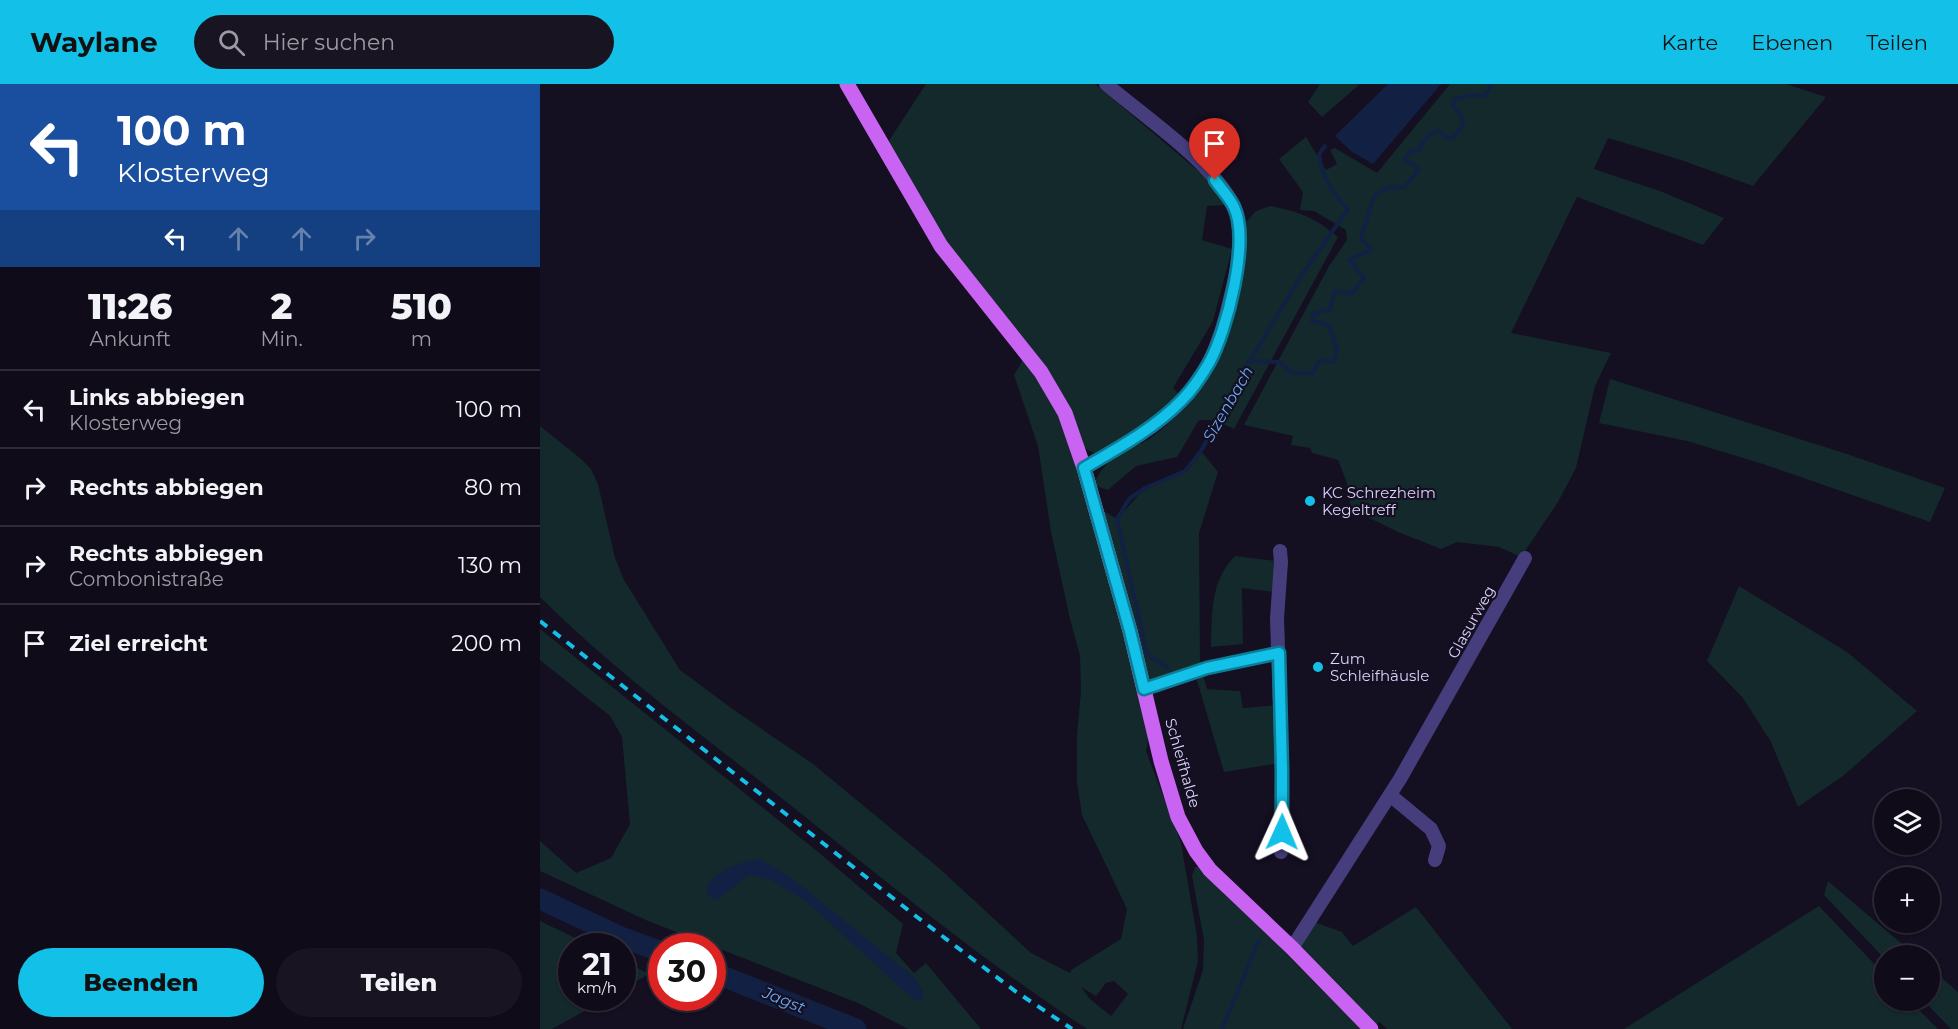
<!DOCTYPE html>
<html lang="de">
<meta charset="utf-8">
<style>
body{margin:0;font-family:Montserrat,sans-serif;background:#181422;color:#f1f3f6;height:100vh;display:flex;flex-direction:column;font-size:22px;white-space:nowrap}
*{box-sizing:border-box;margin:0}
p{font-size:20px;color:#9b9ba2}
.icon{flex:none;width:33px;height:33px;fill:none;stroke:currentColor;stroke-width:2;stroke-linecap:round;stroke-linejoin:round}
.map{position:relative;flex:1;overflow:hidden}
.details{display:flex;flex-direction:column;background:#0f0b19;width:540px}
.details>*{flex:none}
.hud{background:#1a4fa0;color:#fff;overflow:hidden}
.buttons{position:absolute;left:1334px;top:705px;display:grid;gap:12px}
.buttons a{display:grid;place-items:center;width:66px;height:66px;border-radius:50%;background:#0f0b19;box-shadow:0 2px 4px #0004,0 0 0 2px #2f2b38;font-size:30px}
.speed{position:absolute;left:18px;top:849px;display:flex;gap:12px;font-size:30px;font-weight:700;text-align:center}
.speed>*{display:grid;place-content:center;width:78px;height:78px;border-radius:50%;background:#0f0b19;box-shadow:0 2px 4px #0004,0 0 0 2px #2f2b38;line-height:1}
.speed small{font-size:15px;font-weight:400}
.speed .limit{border:9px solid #d22;background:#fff;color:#111}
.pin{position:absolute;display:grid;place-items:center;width:51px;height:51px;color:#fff;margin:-62px -26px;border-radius:50% 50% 50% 0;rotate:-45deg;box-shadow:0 0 6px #0007}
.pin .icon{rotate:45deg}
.me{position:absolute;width:66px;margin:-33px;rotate:1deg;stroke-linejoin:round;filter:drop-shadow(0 0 4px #0008)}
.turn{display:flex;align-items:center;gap:21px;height:126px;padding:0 18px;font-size:27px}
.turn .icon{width:78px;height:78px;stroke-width:2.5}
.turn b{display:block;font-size:42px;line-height:51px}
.lanes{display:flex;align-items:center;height:57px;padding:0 18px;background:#0003;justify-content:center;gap:30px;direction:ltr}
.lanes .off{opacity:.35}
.eta{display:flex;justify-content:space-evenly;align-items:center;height:102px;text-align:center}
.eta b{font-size:36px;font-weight:800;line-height:42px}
.primary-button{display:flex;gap:12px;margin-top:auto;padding:12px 18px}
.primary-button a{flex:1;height:69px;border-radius:36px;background:#13c0e7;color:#111;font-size:24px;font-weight:800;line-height:69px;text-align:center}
.primary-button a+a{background:#181422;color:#f1f3f6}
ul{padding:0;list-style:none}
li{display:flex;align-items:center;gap:18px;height:78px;padding:0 18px;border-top:2px solid #2f2b38}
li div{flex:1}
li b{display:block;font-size:22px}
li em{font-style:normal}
header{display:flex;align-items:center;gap:36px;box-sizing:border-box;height:84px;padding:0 30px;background:#13c0e7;color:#111}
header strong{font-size:28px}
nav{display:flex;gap:33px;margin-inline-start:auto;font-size:21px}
.search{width:420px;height:54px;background:#181422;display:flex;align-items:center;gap:15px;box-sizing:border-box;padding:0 21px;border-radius:33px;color:#9b9ba2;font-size:22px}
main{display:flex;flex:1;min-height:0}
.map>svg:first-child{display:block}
.green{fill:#13292b;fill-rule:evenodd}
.water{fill:#122143}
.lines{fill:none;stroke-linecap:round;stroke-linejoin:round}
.stream{stroke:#122143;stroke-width:4}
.river{stroke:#122143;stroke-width:21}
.minor{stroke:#463e7c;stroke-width:14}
.major{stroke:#c964f2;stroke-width:15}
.rail{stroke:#13c0e7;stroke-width:4;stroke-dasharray:9 8;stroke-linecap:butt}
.route-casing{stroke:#0c7d96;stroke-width:15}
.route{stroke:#13c0e7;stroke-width:10}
.poi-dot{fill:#13c0e7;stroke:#140f21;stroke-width:2}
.labels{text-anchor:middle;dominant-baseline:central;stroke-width:4.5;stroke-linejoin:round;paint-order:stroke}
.poi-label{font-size:15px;fill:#dbd3fb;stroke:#140f21;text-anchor:start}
.street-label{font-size:15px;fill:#dbd3fb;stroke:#140f21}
.water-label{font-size:16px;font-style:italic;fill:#6aa8f2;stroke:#140f21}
</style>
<header>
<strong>Waylane</strong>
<div class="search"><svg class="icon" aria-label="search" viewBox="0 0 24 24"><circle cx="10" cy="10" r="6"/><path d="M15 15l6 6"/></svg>Hier suchen</div>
<nav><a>Karte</a><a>Ebenen</a><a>Teilen</a></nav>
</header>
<main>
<section class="details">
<div class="hud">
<div class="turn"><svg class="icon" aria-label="left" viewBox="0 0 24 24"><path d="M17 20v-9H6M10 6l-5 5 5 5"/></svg><div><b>100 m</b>Klosterweg</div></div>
<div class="lanes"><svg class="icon" aria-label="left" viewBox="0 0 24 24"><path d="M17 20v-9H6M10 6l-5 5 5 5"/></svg><svg class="icon off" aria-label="ahead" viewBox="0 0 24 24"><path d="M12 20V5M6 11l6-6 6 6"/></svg><svg class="icon off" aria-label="ahead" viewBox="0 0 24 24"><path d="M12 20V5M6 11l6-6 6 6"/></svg><svg class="icon off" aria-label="right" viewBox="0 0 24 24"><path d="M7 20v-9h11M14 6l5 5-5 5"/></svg></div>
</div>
<div class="eta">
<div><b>11:26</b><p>Ankunft</p></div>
<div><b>2</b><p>Min.</p></div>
<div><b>510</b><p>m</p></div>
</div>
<ul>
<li><svg class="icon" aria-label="left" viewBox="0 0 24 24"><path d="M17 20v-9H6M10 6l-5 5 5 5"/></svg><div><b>Links abbiegen</b><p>Klosterweg</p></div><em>100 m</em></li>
<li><svg class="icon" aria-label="right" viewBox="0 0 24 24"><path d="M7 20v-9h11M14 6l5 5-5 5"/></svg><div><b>Rechts abbiegen</b></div><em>80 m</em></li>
<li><svg class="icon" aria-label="right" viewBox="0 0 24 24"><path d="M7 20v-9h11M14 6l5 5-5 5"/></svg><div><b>Rechts abbiegen</b><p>Combonistraße</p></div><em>130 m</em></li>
<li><svg class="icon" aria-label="arrive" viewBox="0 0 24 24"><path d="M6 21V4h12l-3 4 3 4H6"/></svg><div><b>Ziel erreicht</b></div><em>200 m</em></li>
</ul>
<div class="primary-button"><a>Beenden</a><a>Teilen</a></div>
</section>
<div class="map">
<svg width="1418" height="945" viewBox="0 0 1418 945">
<rect width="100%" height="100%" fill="#140f21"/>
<g class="green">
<polygon points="386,0 555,0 669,96 685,121 667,122 662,156 692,165 673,237 633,304 644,315 556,370 542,363 397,146 348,58"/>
<polygon points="780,0 820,0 782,33 768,18"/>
<polygon points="910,0 1246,0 1286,13 1213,102 1141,76 1068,54 1054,85 1120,107 1184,134 1163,161 1037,113 971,249 1071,269 1055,302 1036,384 1018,418 981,473 959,463 917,458 901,465 858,448 811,425 807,399 798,376 772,369 770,364 751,361 753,352 704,341 789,182 807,156 806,146 774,127 760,126 763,108 739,75 766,53 786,86 797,80 790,66 795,64 837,89"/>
<path d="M 730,122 C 760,128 774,133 798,153 L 694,345 L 674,336 L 659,336 L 637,373 L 596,382 L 568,406 L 553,401 C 562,382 572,373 591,364 C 598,360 606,358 612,353 C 664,314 696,248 705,184 C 707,169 706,153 706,138 L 716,127 Z"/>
<path d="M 485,272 L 521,331 L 540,386 L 610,647 L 606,667 L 641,759 L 657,852 L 658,877 L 641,945 L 547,945 C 441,876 343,795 244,716 C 161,650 75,588 0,513 L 0,342 L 40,374 L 51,385 L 58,400 L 75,474 L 84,496 L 140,586 L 194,626 L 273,680 L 399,784 L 491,869 L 530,889 L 531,886 L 581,855 L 587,825 L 542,731 L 537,699 L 537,652 L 541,607 L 540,572 L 530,535 L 511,448 L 498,362 L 474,291 ZM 574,897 L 588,910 L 571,932 L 550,915 L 541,903 L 556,912 L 566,899 Z"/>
<polygon points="1070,295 1304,369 1405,404 1390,438 1226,381 1147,357 1059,339"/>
<polygon points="661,367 678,388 659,449 660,580 605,605 554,421 577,435 605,404 645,387"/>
<path d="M 695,472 L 736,477 L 733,508 L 702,504 L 703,560 L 671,563 C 672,530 670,497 695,472 Z"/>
<polygon points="1199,502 1307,568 1377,627 1303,692 1258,723 1231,658 1203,614 1167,577"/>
<polygon points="0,545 277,767 363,840 356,869 374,889 386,879 441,945 368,945 318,919 108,837 0,787 0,757 36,789 71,774 90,740 82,653 70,632 0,576"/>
<polygon points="663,591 667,605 700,607 703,624 739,621 740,679 684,688 656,593"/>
<polygon points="655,783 659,783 688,814 718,841 784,908 824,945 643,945 663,886 664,856 652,792"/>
<polygon points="1288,797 1375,871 1344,872 1344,874 1284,811"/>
<polygon points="1279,822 1344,890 1344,916 1370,917 1398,945 1084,945"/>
<polygon points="876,823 972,945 847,945 840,938 834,942 757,864 774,838 802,848 813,862"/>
<polygon points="0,837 52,862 32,862 32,914 68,914 12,945 0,945"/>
<polygon points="83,877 109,890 83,905"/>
<polygon points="1389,883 1418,908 1418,945 1411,945 1384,917 1389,916"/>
</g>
<g class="water">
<polygon points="848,0 901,0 833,80 812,68 795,52"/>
<path d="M 220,775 L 253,795 L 375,894 L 383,908 L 382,918 L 372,914 L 267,818 L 233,797 L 209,791 L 177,816 L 168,812 L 167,802 C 178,786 201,777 220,775 Z"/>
</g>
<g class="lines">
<g class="stream">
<path d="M 710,277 L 761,192 L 808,125 C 792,109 782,93 779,70 L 785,62"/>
<path d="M 628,584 L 607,570 L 577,435 L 589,415 L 605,404 L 645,387 L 661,367 L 709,277 L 740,278 L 752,289 L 773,289 L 780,276 L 794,278 L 797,265 L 789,241 L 772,237 L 773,230 L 790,225 L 795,207 L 812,210 L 824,194 L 809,176 L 832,166 L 821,155 L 834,112 L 846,104 L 864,103 L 879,86 L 865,75 L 871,67 L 879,66 C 883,56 890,48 900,47 L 905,53 L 912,55 C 925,40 928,36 913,22 L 914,15 L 934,11 L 945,12 L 951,2 L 950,0"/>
<polyline points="682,945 719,856"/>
</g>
<g class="river">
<polyline points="0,815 81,853 122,868"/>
<polyline points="172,888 316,945"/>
</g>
<g class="minor">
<path d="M 544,384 C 591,357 646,328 670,276 C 682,251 688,225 694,198 C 699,178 703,141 694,122 C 670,76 606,34 566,0"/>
<polyline points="740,467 741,478 737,534 742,686 741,768"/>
<polyline points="605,605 667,584 739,569"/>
<polyline points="850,711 891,745 899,762 895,776"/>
<polyline points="752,864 860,695 985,474"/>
</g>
<polyline class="major" points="307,0 401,162 501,288 525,329 544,384 590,547 621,677 638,733 656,767 670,786 752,864 831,945"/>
<polyline class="rail" points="0,537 377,833 475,907 532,945"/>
</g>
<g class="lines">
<g class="route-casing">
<path id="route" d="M 675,96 C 681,105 690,114 694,123 C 710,157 687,247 669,279 C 662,291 652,306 642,316 C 614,345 578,364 544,384 L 590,547 L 604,605 L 667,584 L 739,569 L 742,686 L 742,748"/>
</g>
<use href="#route" class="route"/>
</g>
<g class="poi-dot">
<circle cx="770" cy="417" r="6"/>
<circle cx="778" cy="583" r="6"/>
</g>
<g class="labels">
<g class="poi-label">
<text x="782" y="408">KC Schrezheim<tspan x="782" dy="17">Kegeltreff</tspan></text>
<text x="790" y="574">Zum<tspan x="790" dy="17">Schleifhäusle</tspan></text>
</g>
<g class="street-label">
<text transform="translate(931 538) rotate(-61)">Glasurweg</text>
<text transform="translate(643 679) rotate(74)">Schleifhalde</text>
</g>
<g class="water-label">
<text transform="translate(688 320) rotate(-60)">Sizenbach</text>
<text transform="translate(244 916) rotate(22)">Jagst</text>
</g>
</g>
</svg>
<div class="buttons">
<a><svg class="icon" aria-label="layers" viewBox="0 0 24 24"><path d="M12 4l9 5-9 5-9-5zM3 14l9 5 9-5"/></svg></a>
<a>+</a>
<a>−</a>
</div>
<div class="speed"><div>21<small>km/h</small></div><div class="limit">30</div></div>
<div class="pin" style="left:675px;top:96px;background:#d93025"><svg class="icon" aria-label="arrive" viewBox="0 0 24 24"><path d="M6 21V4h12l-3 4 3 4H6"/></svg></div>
<svg class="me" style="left:742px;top:748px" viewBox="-20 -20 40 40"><path d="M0-17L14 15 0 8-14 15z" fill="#13c0e7" stroke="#fff" stroke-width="4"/></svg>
</div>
</main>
